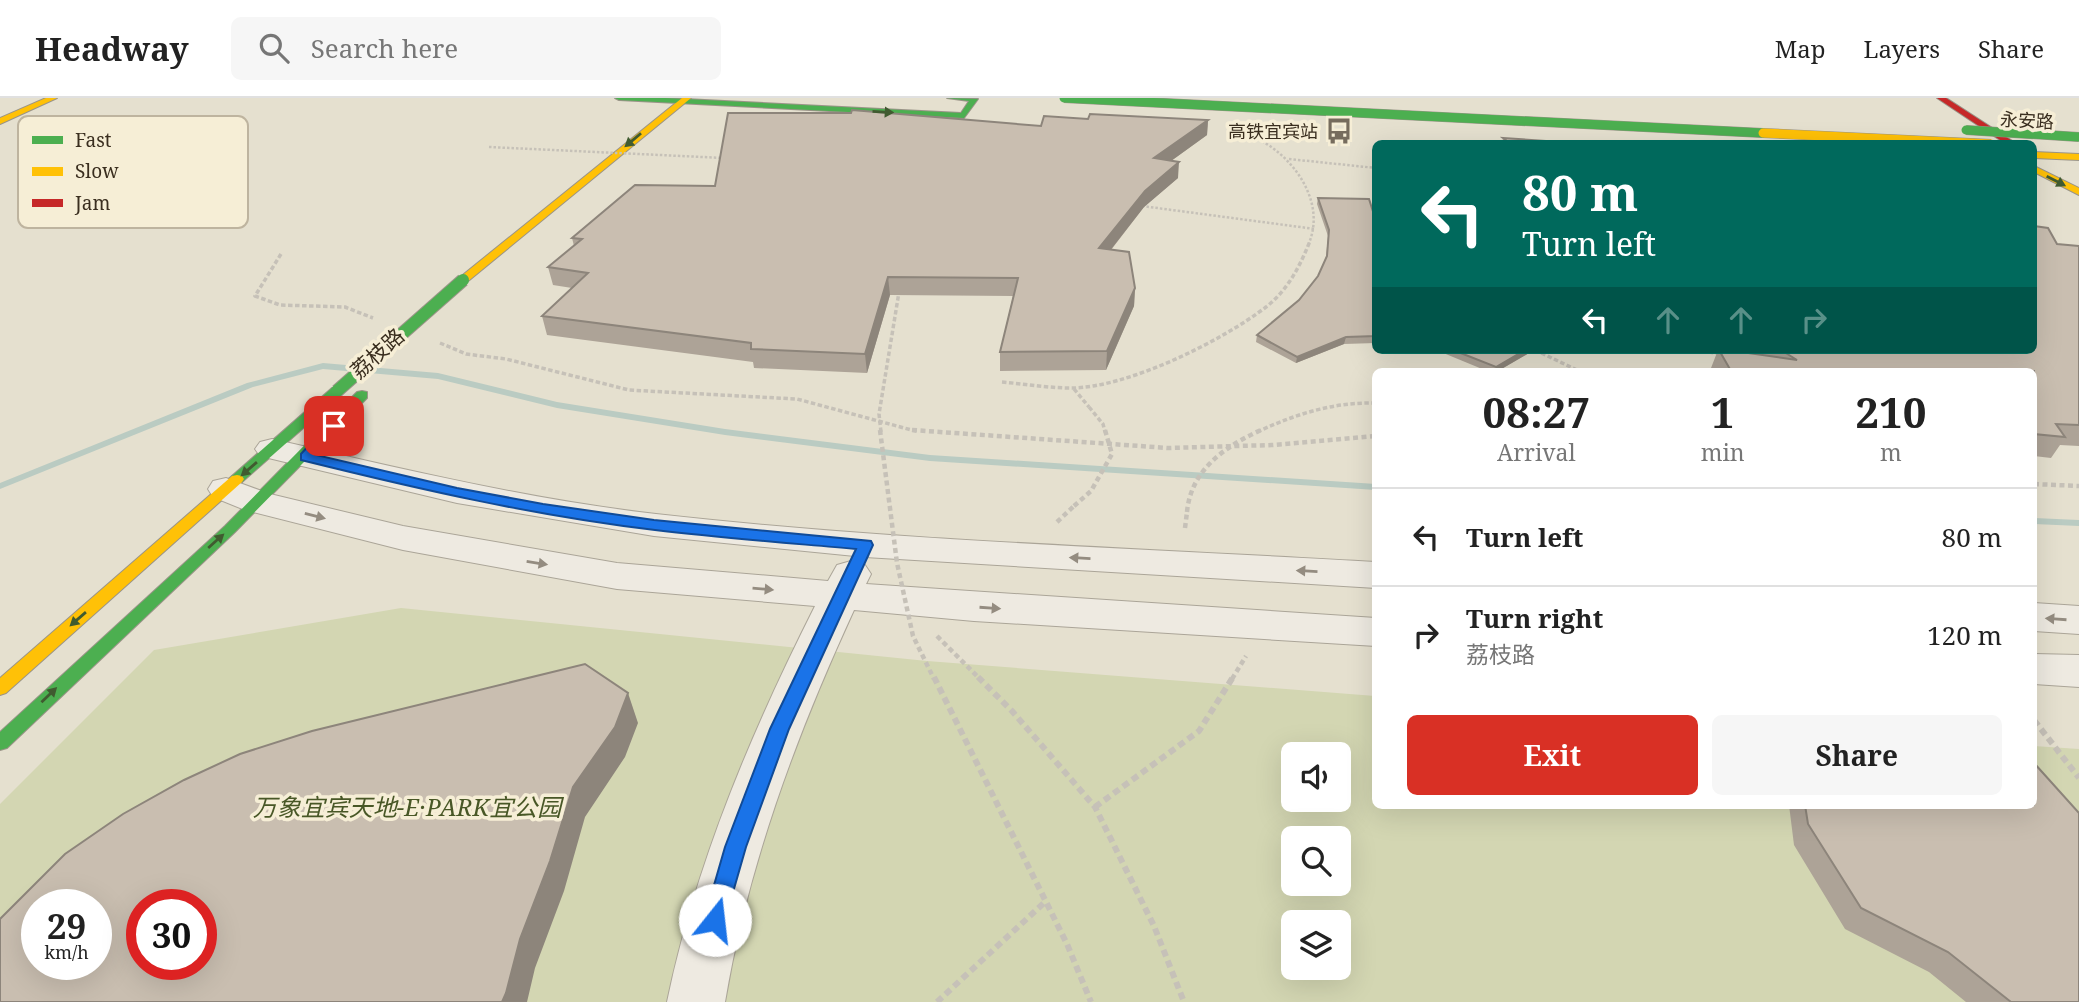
<!DOCTYPE html>
<meta charset="utf-8">
<style>
body{margin:0;font-family:"Noto Serif","Noto Sans SC",serif;background:#f6f6f6;color:#222;height:100vh;display:flex;flex-direction:column;font-size:26px;white-space:nowrap}
*{box-sizing:border-box;margin:0}
p{font-size:23px;color:#767676}
.icon{flex:none;width:38px;height:38px;fill:none;stroke:currentColor;stroke-width:2;stroke-linecap:round;stroke-linejoin:round}
.map{position:relative;flex:1;overflow:hidden}
.details{position:absolute;left:1372px;top:270px;width:665px;height:441px;display:flex;flex-direction:column;background:#fff;border-radius:10px;box-shadow:0 7px 28px #0002}
.details>*{flex:none}
.hud{position:absolute;left:1372px;top:42px;width:665px;height:214px;border-radius:10px;box-shadow:0 7px 28px #0002;background:#00695c;color:#fff;overflow:hidden}
.fabs{position:absolute;left:1281px;top:644px;display:grid;gap:14px}
.fabs a{display:grid;place-items:center;width:70px;height:70px;border-radius:10px;background:#fff;box-shadow:0 7px 28px #0002;font-size:35px}
.speed{position:absolute;left:21px;top:791px;display:flex;gap:14px;font-size:35px;font-weight:700;text-align:center}
.speed>*{display:grid;place-content:center;width:91px;height:91px;border-radius:50%;background:#fff;box-shadow:0 7px 28px #0002;line-height:1}
.speed small{font-size:18px;font-weight:400}
.speed .limit{border:10px solid #d22;background:#fff;color:#111}
.pin{position:absolute;display:grid;place-items:center;width:60px;height:60px;color:#fff;margin:-30px;border-radius:14px;box-shadow:0 4px 10px #0006}
.me{position:absolute;width:77px;margin:-38px;rotate:16deg;stroke-linejoin:round;filter:drop-shadow(0 0 5px #0008)}
.turn{display:flex;align-items:center;gap:24px;height:147px;padding:0 35px;font-size:32px}
.turn .icon{width:91px;height:91px;stroke-width:2.5}
.turn b{display:block;font-size:49px;line-height:60px}
.lanes{display:flex;align-items:center;height:66px;padding:0 35px;background:#0003;justify-content:center;gap:35px;direction:ltr}
.lanes .off{opacity:.35}
.eta{display:flex;justify-content:space-evenly;align-items:center;height:119px;text-align:center}
.eta b{font-size:42px;font-weight:700;line-height:49px}
.cta{display:flex;gap:14px;margin-top:auto;padding:14px 35px}
.cta a{flex:1;height:80px;border-radius:10px;background:#d93025;color:#fff;font-size:28px;font-weight:700;line-height:80px;text-align:center}
.cta a+a{background:#f6f6f6;color:#222}
ul{padding:0;list-style:none}
li{display:flex;align-items:center;gap:21px;height:98px;padding:0 35px;border-top:2px solid #e0e0e0}
li div{flex:1}
li b{display:block;font-size:26px}
li em{font-style:normal}
header{display:flex;align-items:center;gap:42px;box-sizing:border-box;height:98px;padding:0 35px;background:#fff;border-bottom:2px solid #e0e0e0}
header strong{font-size:33px}
nav{display:flex;gap:38px;margin-inline-start:auto;font-size:24px}
.search{width:490px;height:63px;background:#f6f6f6;display:flex;align-items:center;gap:18px;box-sizing:border-box;padding:0 24px;border-radius:10px;color:#767676;font-size:26px}
.map>svg:first-child{display:block}
.green{fill:#d3d6b2;fill-rule:evenodd}
.lines{fill:none;stroke-linecap:round;stroke-linejoin:round}
.stream{fill:#bacbc2;fill-rule:evenodd}
.street-casing{stroke:#aba598;stroke-width:2}
.fast-casing{stroke:#9a9488;stroke-width:2}
.slow-casing{stroke:#9a9488;stroke-width:2}
.jam-casing{stroke:#9a9488;stroke-width:2}
.path-far3{stroke:#c6c1b8;stroke-width:2.5;stroke-dasharray:2.5 2;stroke-linecap:butt}
.path-far2{stroke:#c6c1b8;stroke-width:3.5;stroke-dasharray:4.5 2.5;stroke-linecap:butt}
.path-far1{stroke:#c6c1b8;stroke-width:4.5;stroke-dasharray:5 3.5;stroke-linecap:butt}
.path{stroke:#c6c1b8;stroke-width:6;stroke-dasharray:7 4.5;stroke-linecap:butt}
.street{fill:#eeeae1;fill-rule:evenodd}
.fast{fill:#4caf50;fill-rule:evenodd}
.slow{fill:#ffc107;fill-rule:evenodd}
.jam{fill:#c62828;fill-rule:evenodd}
.fast-bridge-far1-casing{stroke:#9a9488;stroke-width:10;stroke-linecap:butt}
.fast-bridge-casing{stroke:#9a9488;stroke-width:14;stroke-linecap:butt}
.slow-bridge-casing{stroke:#9a9488;stroke-width:10;stroke-linecap:butt}
.path-bridge-far3{stroke:#c6c1b8;stroke-width:2.5;stroke-dasharray:2.5 2;stroke-linecap:butt}
.path-bridge-far2{stroke:#c6c1b8;stroke-width:3.5;stroke-dasharray:4.5 2.5;stroke-linecap:butt}
.path-bridge-far1{stroke:#c6c1b8;stroke-width:4.5;stroke-dasharray:5 3.5;stroke-linecap:butt}
.path-bridge{stroke:#c6c1b8;stroke-width:6;stroke-dasharray:7 4.5;stroke-linecap:butt}
.fast-bridge-far1{stroke:#4caf50;stroke-width:9}
.fast-bridge{stroke:#4caf50;stroke-width:12}
.slow-bridge{stroke:#ffc107;stroke-width:9}
.wall{fill:#ada397}
.shaded-wall{fill:#8d857b}
.building{fill:#c9beb0;stroke:#8d857b;stroke-width:2;fill-rule:evenodd}
.oneway{fill:#405b30}
.oneway2{fill:#948c80}
.route{fill:#1a73e8;stroke:#114b97;stroke-width:2}
.labels{text-anchor:middle;dominant-baseline:central;stroke-width:7;stroke-linejoin:round;paint-order:stroke}
.far-street-label{font-size:18px;fill:#3a2e1f;stroke:#f6eed6}
.far-poi-label{font-size:18px;fill:#3a2e1f;stroke:#f6eed6;text-anchor:end}
.street-label{font-size:21px;fill:#3a2e1f;stroke:#f6eed6}
.near-park-label{font-size:24px;font-style:italic;fill:#485726;stroke:#f6eed6}
.key{fill:#f6eed6;stroke:#beb49f;stroke-width:2}
.key-label{font-size:19px;fill:#3a2e1f}
</style>
<header>
<strong>Headway</strong>
<div class="search"><svg class="icon" aria-label="search" viewBox="0 0 24 24"><circle cx="10" cy="10" r="6"/><path d="M15 15l6 6"/></svg>Search here</div>
<nav><a>Map</a><a>Layers</a><a>Share</a></nav>
</header>
<div class="map">
<svg width="2079" height="904" viewBox="0 0 2079 904">
<rect width="100%" height="100%" fill="#e5e0cf"/>
<path class="green" d="M 401,510 L 927,563 L 1375,598 L 1376,707 L 2034,707 L 2034,648 L 2079,651 L 2079,904 L 0,904 L 0,706 L 154,552 ZM 1293,656 L 1339,656 L 1339,702 L 1293,702 ZM 1293,740 L 1339,740 L 1339,786 L 1293,786 ZM 37,807 L 96,807 L 96,866 L 37,866 ZM 142,807 L 201,807 L 201,866 L 142,866 ZM 1293,824 L 1339,824 L 1339,870 L 1293,870 Z"/>
<g class="lines">
<g class="stream">
<polygon points="323,265 438,275 557,304 725,331 930,357 1376,386 1376,392 930,363 725,337 557,310 438,281 323,271 253,289 0,391 0,385 247,285"/>
<polygon points="2034,420 2079,422 2079,428 2034,426"/>
</g>
<g class="street-casing">
<g id="street">
<path d="M 272,341 C 399,370 526,401 656,416 C 895,443 1136,450 1376,464 L 1376,490 L 865,459 L 654,438 L 457,405 L 260,358 L 255,351 L 260,344 Z"/>
<path d="M 226,380 L 270,396 L 403,428 L 617,465 L 828,483 L 837,467 L 851,463 L 865,467 L 871,476 L 866,486 L 1376,520 L 1376,548 L 974,523 L 854,512 C 796,638 748,767 725,904 L 667,904 C 696,765 751,635 815,508 L 617,491 L 403,452 L 245,412 L 213,399 L 208,391 L 213,383 Z"/>
<polygon points="2034,505 2079,508 2079,536 2034,533"/>
<polygon points="2034,556 2079,557 2079,589 2034,586"/>
</g>
</g>
<g class="fast-casing">
<g id="fast">
<polygon points="615,0 665,0 961,15 969,3 947,0 978,1 964,20 619,2"/>
<polygon points="337,289 342,290 342,296 242,384 232,384 230,381 232,378 332,290"/>
<polygon points="362,293 367,294 367,300 235,434 7,650 0,652 0,634 225,428 357,294"/>
</g>
</g>
<g class="slow-casing">
<g id="slow">
<polygon points="46,0 57,0 0,26 0,20"/>
<polygon points="682,0 691,0 467,184 459,184 459,180"/>
<polygon points="2034,54 2079,56 2079,62 2034,60"/>
<polygon points="2034,68 2079,90 2079,97 2034,74"/>
<polygon points="237,377 242,378 244,381 242,384 6,595 0,597 0,580 232,378"/>
</g>
</g>
<g class="jam-casing">
<polygon id="jam" points="1937,0 1946,0 2017,46 2006,46"/>
</g>
<g class="path-far3">
<path d="M 1258,41 C 1294,59 1326,104 1309,145"/>
<polyline points="1289,61 1376,70"/>
<polyline points="1142,108 1315,131"/>
</g>
<g class="path-far2">
<polyline points="281,156 255,198 280,207 345,209 373,220"/>
<polyline points="440,245 466,256 506,261 629,292 797,301 919,334"/>
<polyline points="1535,252 1579,273"/>
<polyline points="1695,252 1722,256"/>
<path d="M 1002,284 C 1025,286 1048,290 1071,290 C 1127,290 1222,243 1266,209 C 1288,192 1300,168 1310,143"/>
<polyline points="1074,291 1089,309"/>
</g>
<g class="path-far1">
<polyline points="912,332 1168,350 1273,347 1376,338"/>
<polyline points="2034,386 2079,388"/>
<polyline points="1057,424 1074,408"/>
<polyline points="1185,430 1187,414"/>
<polyline points="937,538 980,581"/>
<polyline points="1232,581 1246,558"/>
</g>
<g class="path">
<polyline points="978,579 1012,613 1095,709 1154,828 1184,904"/>
<polyline points="2034,622 2079,680"/>
<polyline points="1095,709 1199,633 1233,579"/>
<polyline points="937,904 1046,803"/>
</g>
<use href="#street" class="street"/>
<use href="#fast" class="fast"/>
<use href="#slow" class="slow"/>
<use href="#jam" class="jam"/>
<g class="fast-bridge-far1-casing">
<g id="fast-bridge-far1">
<polyline points="1064,0 1763,35"/>
<polyline points="1966,32 2079,39"/>
</g>
</g>
<g class="fast-bridge-casing">
<polyline id="fast-bridge" points="337,293 463,182"/>
</g>
<g class="slow-bridge-casing">
<polyline id="slow-bridge" points="1763,35 1991,46"/>
</g>
<polyline class="path-bridge-far3" points="489,49 724,60"/>
<g class="path-bridge-far2">
<polyline points="1089,309 1103,326 1105,334"/>
<polyline points="881,334 879,316 899,194"/>
<path d="M 1257,334 C 1296,316 1333,304 1376,305"/>
</g>
<g class="path-bridge-far1">
<polyline points="880,332 897,465 913,538 934,581"/>
<polyline points="1074,408 1091,393 1112,356 1105,332"/>
<path d="M 1187,414 C 1191,372 1224,349 1261,332"/>
</g>
<polyline class="path-bridge" points="934,579 1067,846 1091,904"/>
<use href="#fast-bridge-far1" class="fast-bridge-far1"/>
<use href="#fast-bridge" class="fast-bridge"/>
<use href="#slow-bridge" class="slow-bridge"/>
</g>
<g class="wall">
<polygon points="1208,22 1207,37 1171,63 1178,80 1144,109 1111,152 1135,190 1134,208 1106,272 1000,273 1000,254 1013,198 890,197 867,275 754,270 753,264 547,237 542,218 572,190 553,187 548,169 574,148 572,140 715,88 1041,28"/>
<polygon points="1503,40 1590,46 1502,46"/>
<polygon points="1318,100 1376,123 1376,245 1344,246 1296,265 1256,244 1257,237 1299,202 1318,178 1326,159 1328,138 1317,106"/>
<polygon points="2057,146 2079,148 2079,348 2060,347 2051,360 2034,358 2034,273 1712,273 1711,270 1718,252 1727,252 1747,255 1743,252 2034,252"/>
<polygon points="1436,252 1530,252 1529,255 1498,273 1487,273"/>
<polygon points="1789,707 2034,707 2079,904 1966,904 1929,874 1845,831 1794,747"/>
</g>
<g class="shaded-wall">
<polygon points="1208,22 1207,37 1153,76 1154,60"/>
<polygon points="1179,64 1178,80 1144,109 1098,168 1099,150 1145,93"/>
<polygon points="888,179 890,197 867,275 865,256"/>
<polygon points="1135,190 1134,208 1106,272 1107,253"/>
<polygon points="1346,239 1344,246 1296,265 1297,259"/>
<polygon points="1525,252 1530,252 1529,255 1498,273 1495,273 1496,269"/>
<polygon points="628,595 638,625 625,659 585,719 564,793 535,870 527,904 502,904 520,841 573,689"/>
</g>
<g class="building">
<polygon points="852,12 1041,28 1044,18 1088,21 1090,16 1208,22 1154,60 1179,64 1145,93 1099,150 1129,154 1135,190 1107,253 1000,254 1018,180 888,179 865,256 751,251 751,245 542,218 588,175 548,169 582,141 572,140 635,87 715,88 728,15 851,15"/>
<polygon points="1503,40 1590,46 1511,46"/>
<polygon points="1318,100 1369,101 1376,123 1376,238 1346,239 1297,259 1257,237 1299,202 1318,178 1327,158 1329,132"/>
<polygon points="2034,128 2048,130 2057,146 2079,148 2079,327 2056,326 2065,339 2034,336 2034,273 1731,273 1719,252 1727,252 1797,262 1781,252 2034,252"/>
<polygon points="1453,252 1525,252 1496,269"/>
<path d="M 585,566 L 628,595 L 615,629 L 573,689 L 550,763 L 520,841 L 506,895 L 502,904 L 0,904 L 0,821 L 65,756 L 123,716 L 184,682 L 240,656 L 312,633 ZM 37,807 L 96,807 L 96,866 L 37,866 ZM 142,807 L 201,807 L 201,866 L 142,866 Z"/>
<polygon points="2034,665 2079,715 2079,904 2011,904 1948,854 1861,810 1808,726 1805,707 2034,707"/>
</g>
<defs><path id="oneway-solid" d="M-6-.8H1V-3.2L6.5 0L1 3.2V.8H-6Z" transform="scale(1.75)"/></defs>
<g class="oneway">
<use href="#oneway-solid" transform="translate(883 14) rotate(3)"/>
<use href="#oneway-solid" transform="translate(633 42) rotate(140)"/>
<use href="#oneway-solid" transform="translate(2056 83) rotate(27)"/>
<use href="#oneway-solid" transform="translate(249 371) rotate(139)"/>
<use href="#oneway-solid" transform="translate(216 443) rotate(-42)"/>
<use href="#oneway-solid" transform="translate(78 521) rotate(139)"/>
<use href="#oneway-solid" transform="translate(49 597) rotate(-44)"/>
</g>
<g class="oneway2">
<use href="#oneway-solid" transform="translate(315 418) rotate(14)"/>
<use href="#oneway-solid" transform="translate(1080 460) rotate(-177)"/>
<use href="#oneway-solid" transform="translate(537 465) rotate(9)"/>
<use href="#oneway-solid" transform="translate(1307 473) rotate(-177)"/>
<use href="#oneway-solid" transform="translate(763 491) rotate(5)"/>
<use href="#oneway-solid" transform="translate(990 510) rotate(4)"/>
<use href="#oneway-solid" transform="translate(2056 521) rotate(-176)"/>
</g>
<path class="route" d="M 334,324 L 341,328 L 316,357 L 457,390 L 543,406 L 654,422 L 871,443 L 873,447 L 789,631 L 746,749 L 723,829 L 715,832 L 707,829 L 704,822 L 725,749 L 770,631 L 856,451 C 789,445 722,440 655,432 C 536,418 418,391 301,362 L 301,356 L 329,325 Z"/>
<defs>
<g id="bus-bare" transform="scale(2.1)"><path d="M-5-6H5V4H4V6H2V4H-2V6H-4V4H-5ZM-3.5-4V0h7V-4ZM-3.5 1.2v1.5H-2V1.2ZM2 1.2v1.5H3.5V1.2Z" fill="#766c5d" stroke="#f6eed6" stroke-width="2.5" paint-order="stroke"/></g>
</defs>
<g fill-rule="evenodd">
<use href="#bus-bare" x="1339" y="33"/>
</g>
<g class="labels">
<g class="far-street-label">
<text transform="translate(2027 22) rotate(3)">永安路</text>
</g>
<g class="far-poi-label">
<text x="1318" y="33">高铁宜宾站</text>
</g>
<g class="street-label">
<text transform="translate(377 255) rotate(-42)">荔枝路</text>
</g>
<g class="near-park-label">
<text x="407" y="708">万象宜宾天地-E·PARK宜公园</text>
</g>
</g>
<rect x="18" y="18" width="230" height="112" rx="10" class="key"/>
<rect x="32" y="38" width="31" height="8" fill="#4caf50"/>
<rect x="32" y="69" width="31" height="9" fill="#ffc107"/>
<rect x="32" y="101" width="31" height="8" fill="#c62828"/>
<g class="key-label">
<text x="75" y="49">Fast</text>
<text x="75" y="80">Slow</text>
<text x="75" y="112">Jam</text>
</g>
</svg>
<div class="fabs">
<a><svg class="icon" aria-label="sound" viewBox="0 0 24 24"><path d="M4 9h4l5-4v14l-5-4H4zM17 9q2 3 0 6"/></svg></a>
<a><svg class="icon" aria-label="search" viewBox="0 0 24 24"><circle cx="10" cy="10" r="6"/><path d="M15 15l6 6"/></svg></a>
<a><svg class="icon" aria-label="layers" viewBox="0 0 24 24"><path d="M12 4l9 5-9 5-9-5zM3 14l9 5 9-5"/></svg></a>
</div>
<div class="speed"><div>29<small>km/h</small></div><div class="limit">30</div></div>
<div class="pin" style="left:334px;top:328px;background:#d93025"><svg class="icon" aria-label="arrive" viewBox="0 0 24 24"><path d="M6 21V4h12l-3 4 3 4H6"/></svg></div>
<svg class="me" style="left:715px;top:822px" viewBox="-20 -20 40 40"><circle r="19" fill="#fff"/><path d="M0-13L10 11 0 6-10 11z" fill="#1a73e8"/></svg>
<div class="hud">
<div class="turn"><svg class="icon" aria-label="left" viewBox="0 0 24 24"><path d="M17 20v-9H6M10 6l-5 5 5 5"/></svg><div><b>80 m</b>Turn left</div></div>
<div class="lanes"><svg class="icon" aria-label="left" viewBox="0 0 24 24"><path d="M17 20v-9H6M10 6l-5 5 5 5"/></svg><svg class="icon off" aria-label="ahead" viewBox="0 0 24 24"><path d="M12 20V5M6 11l6-6 6 6"/></svg><svg class="icon off" aria-label="ahead" viewBox="0 0 24 24"><path d="M12 20V5M6 11l6-6 6 6"/></svg><svg class="icon off" aria-label="right" viewBox="0 0 24 24"><path d="M7 20v-9h11M14 6l5 5-5 5"/></svg></div>
</div>
<section class="details">
<div class="eta">
<div><b>08:27</b><p>Arrival</p></div>
<div><b>1</b><p>min</p></div>
<div><b>210</b><p>m</p></div>
</div>
<ul>
<li><svg class="icon" aria-label="left" viewBox="0 0 24 24"><path d="M17 20v-9H6M10 6l-5 5 5 5"/></svg><div><b>Turn left</b></div><em>80 m</em></li>
<li><svg class="icon" aria-label="right" viewBox="0 0 24 24"><path d="M7 20v-9h11M14 6l5 5-5 5"/></svg><div><b>Turn right</b><p>荔枝路</p></div><em>120 m</em></li>
</ul>
<div class="cta"><a>Exit</a><a>Share</a></div>
</section>
</div>
